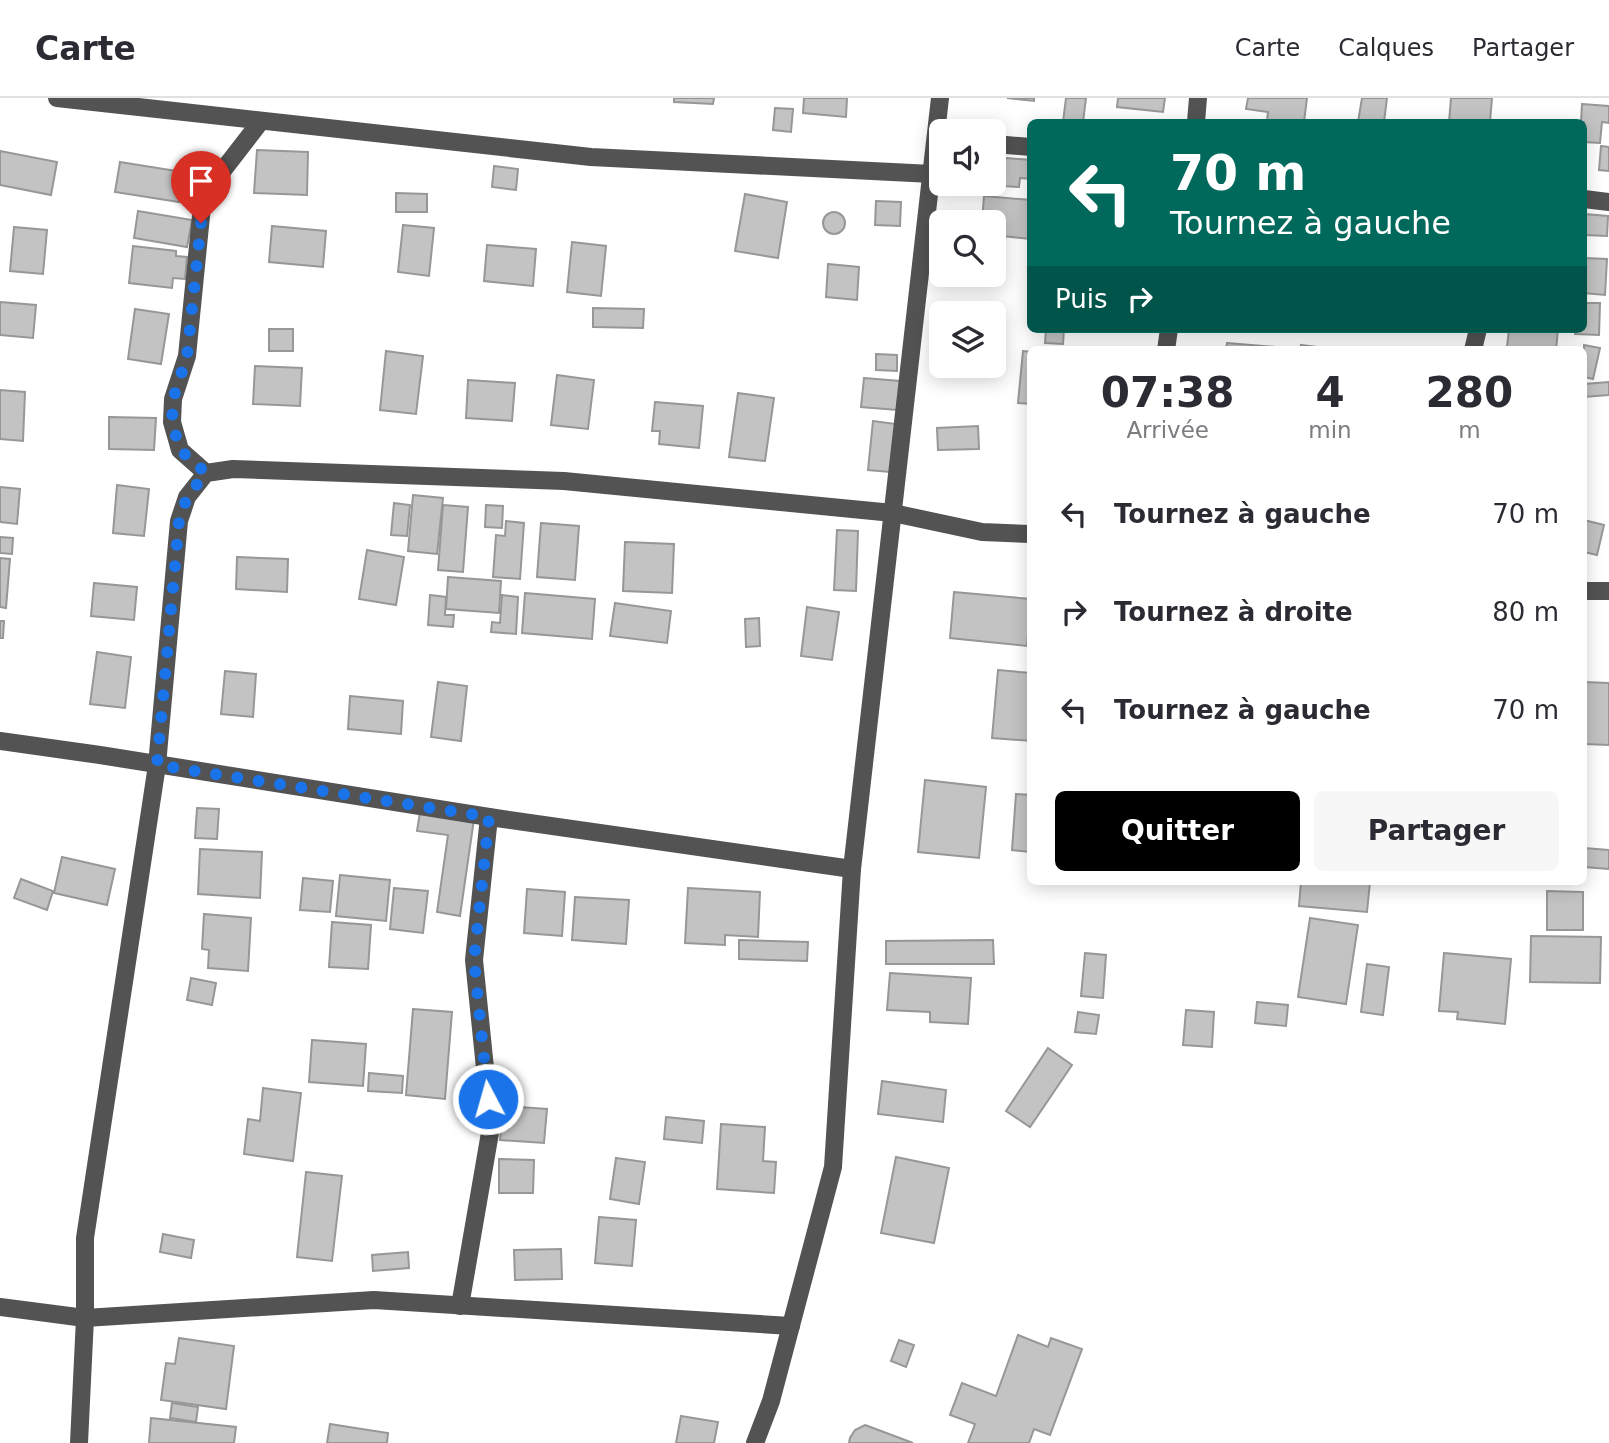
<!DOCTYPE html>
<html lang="fr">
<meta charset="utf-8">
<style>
body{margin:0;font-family:"DejaVu Sans",sans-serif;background:#f7f7f7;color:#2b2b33;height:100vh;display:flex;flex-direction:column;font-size:26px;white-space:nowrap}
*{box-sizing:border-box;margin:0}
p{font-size:23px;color:#7c7c81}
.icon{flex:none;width:38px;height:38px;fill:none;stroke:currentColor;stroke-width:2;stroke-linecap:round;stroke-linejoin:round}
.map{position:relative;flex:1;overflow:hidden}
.panel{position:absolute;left:1027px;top:248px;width:560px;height:539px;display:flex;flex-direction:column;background:#fff;border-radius:10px;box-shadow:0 4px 18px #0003}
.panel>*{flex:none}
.guide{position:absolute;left:1027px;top:21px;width:560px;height:214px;border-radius:10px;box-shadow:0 4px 18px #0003;background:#00695c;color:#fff;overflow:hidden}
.fabs{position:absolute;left:929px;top:21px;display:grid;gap:14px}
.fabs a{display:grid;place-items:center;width:77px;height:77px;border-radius:10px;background:#fff;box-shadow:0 4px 18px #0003;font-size:35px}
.pin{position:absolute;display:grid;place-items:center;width:60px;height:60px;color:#fff;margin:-72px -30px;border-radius:50% 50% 50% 0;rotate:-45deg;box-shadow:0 0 7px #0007}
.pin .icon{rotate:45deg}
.me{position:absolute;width:77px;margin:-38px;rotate:354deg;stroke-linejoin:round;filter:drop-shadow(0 0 5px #0008)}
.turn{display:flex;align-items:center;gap:24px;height:147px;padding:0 28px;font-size:32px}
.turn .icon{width:91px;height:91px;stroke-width:2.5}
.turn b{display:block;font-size:49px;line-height:60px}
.then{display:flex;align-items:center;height:66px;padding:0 28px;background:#0003;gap:14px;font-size:26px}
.eta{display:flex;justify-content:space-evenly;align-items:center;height:119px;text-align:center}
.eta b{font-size:42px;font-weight:800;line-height:49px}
.primary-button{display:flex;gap:14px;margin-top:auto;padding:14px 28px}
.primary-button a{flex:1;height:80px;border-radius:10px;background:#000;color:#fff;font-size:28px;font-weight:800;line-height:80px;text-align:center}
.primary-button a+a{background:#f7f7f7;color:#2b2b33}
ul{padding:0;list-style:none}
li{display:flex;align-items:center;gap:21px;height:98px;padding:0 28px}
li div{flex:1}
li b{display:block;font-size:26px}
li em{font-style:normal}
header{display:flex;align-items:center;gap:42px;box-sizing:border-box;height:98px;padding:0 35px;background:#fff;border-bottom:2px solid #e1e1e2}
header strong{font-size:33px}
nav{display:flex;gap:38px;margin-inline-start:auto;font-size:24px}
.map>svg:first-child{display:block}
.building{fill:#c3c3c3;stroke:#979797;stroke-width:2}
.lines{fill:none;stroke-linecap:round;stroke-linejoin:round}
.minor{stroke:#535353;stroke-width:18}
.route{stroke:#1a73e8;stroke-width:12;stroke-dasharray:0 21.6}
</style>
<header>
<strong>Carte</strong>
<nav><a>Carte</a><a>Calques</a><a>Partager</a></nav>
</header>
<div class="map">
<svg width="1609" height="1345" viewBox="0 0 1609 1345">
<rect width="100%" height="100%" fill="#fff"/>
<g class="building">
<polygon points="674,0 714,0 713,6 674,4"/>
<polygon points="804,0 847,0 846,19 803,15"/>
<polygon points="1007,0 1034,0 1034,3"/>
<polygon points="1066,0 1086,0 1083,24 1063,24"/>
<polygon points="1118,0 1165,0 1163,14 1117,9"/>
<polygon points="1248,0 1307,0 1304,24 1267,23 1268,14 1246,11"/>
<polygon points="1362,0 1387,0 1384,24 1358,24"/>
<polygon points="1451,0 1492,0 1490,24 1449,24"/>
<polygon points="1582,6 1609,8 1609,25 1602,24 1600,45 1584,44 1584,24 1581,24"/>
<polygon points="775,10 793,11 791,34 773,32"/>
<polygon points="1601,48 1609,49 1609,73 1599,72"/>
<polygon points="257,52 308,54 307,97 254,95"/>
<polygon points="0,53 57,64 51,97 0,87"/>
<polygon points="994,59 1031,62 1031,81 1020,80 1019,89 988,87 994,86"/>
<polygon points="120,64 183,74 179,104 115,94"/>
<polygon points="494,68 518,71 516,92 492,89"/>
<polygon points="396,95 427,96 427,114 396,114"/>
<polygon points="745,96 787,104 778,160 735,153"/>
<polygon points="984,98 1031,102 1030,141 994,137 994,124 982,124"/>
<polygon points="876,103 901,104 900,128 875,127"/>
<polygon points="138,113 192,122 187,149 134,140"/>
<circle cx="834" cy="125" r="11"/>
<polygon points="1584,116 1608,118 1607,138 1584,137"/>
<polygon points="403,127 434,130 429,178 398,174"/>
<polygon points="272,128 326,133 323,169 269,164"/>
<polygon points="14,129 47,132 43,176 10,173"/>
<polygon points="572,144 606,148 601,198 567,194"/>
<polygon points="487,147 536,151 533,188 484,183"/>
<polygon points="133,148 176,153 176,158 187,159 185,181 173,180 172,190 129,185"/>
<polygon points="1584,160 1607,161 1605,197 1584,195"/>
<polygon points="828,166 859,169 857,202 826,199"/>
<polygon points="0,204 36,207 33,240 0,237"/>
<polygon points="1584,205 1600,205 1599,237 1575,236 1575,231 1584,231"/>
<polygon points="593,210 644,211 643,230 593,229"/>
<polygon points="135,211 169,216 161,266 128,261"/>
<rect x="269" y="231" width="24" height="22"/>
<polygon points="1046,231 1064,231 1063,246 1045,245"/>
<polygon points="1509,231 1558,231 1556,252 1532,252 1507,249"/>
<polygon points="1227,245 1288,250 1288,252 1226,252"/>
<polygon points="1301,247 1332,251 1332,252 1301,252"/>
<polygon points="1584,247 1600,250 1593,281 1584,279"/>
<polygon points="386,253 423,258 416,316 380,312"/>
<polygon points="1023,253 1031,254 1031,306 1018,305"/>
<polygon points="876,256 897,257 897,273 876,272"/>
<polygon points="255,268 302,270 300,308 253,306"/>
<polygon points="557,277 594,282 588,331 551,327"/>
<polygon points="864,280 900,283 897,312 861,309"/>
<polygon points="468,282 515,285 512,323 466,320"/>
<polygon points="1609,284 1609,297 1584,299 1584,286"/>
<polygon points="0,292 25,294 23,343 0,341"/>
<polygon points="738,295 774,300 765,363 729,359"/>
<polygon points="655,304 703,308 699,350 659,346 660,333 652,333"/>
<polygon points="109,319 156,320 154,352 109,351"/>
<polygon points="873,323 896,326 890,374 868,372"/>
<polygon points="978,328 979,351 938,352 937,330"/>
<polygon points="117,387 149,391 144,438 113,435"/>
<polygon points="0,389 20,391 17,426 0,424"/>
<polygon points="413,397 443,400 437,456 408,453"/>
<polygon points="394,405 410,407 407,438 391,437"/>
<polygon points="443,407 468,409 463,474 438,472"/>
<polygon points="486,407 503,408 502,430 485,429"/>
<polygon points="1584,422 1604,427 1597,457 1584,454"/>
<polygon points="506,423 524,425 520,481 493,479 496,437 505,438"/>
<polygon points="541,425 579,428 575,482 537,479"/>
<polygon points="837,432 858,433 856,493 834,492"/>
<polygon points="0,439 13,440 12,456 0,455"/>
<polygon points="625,444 674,446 672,495 623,493"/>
<polygon points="367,452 404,459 396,507 359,501"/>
<polygon points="237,459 288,461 287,494 236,491"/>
<polygon points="0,460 10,461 6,510 0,509"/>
<polygon points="448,479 501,483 499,515 446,511"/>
<polygon points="94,485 137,489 134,522 91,518"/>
<polygon points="954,494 1031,501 1027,548 950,540"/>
<polygon points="525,495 595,501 592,541 522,535"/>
<polygon points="430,497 446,499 445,517 454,517 453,529 428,527"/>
<polygon points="502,497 518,499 516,536 491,534 492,524 500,525"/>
<polygon points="615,505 671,513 667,545 610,538"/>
<polygon points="807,509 839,514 832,562 801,558"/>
<polygon points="759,520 760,548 746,549 745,521"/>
<polygon points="0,523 4,523 3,540 0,540"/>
<polygon points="97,554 131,559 125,610 90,606"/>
<polygon points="998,572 1031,575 1031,643 992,640"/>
<polygon points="225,573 256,576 253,619 221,616"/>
<polygon points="438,584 467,588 461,643 431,639"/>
<polygon points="1584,584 1609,585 1609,647 1584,646"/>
<polygon points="350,598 403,603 401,636 348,631"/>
<polygon points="925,682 986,689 979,760 918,754"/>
<polygon points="1016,696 1031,697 1030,754 1012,752"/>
<polygon points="197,710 219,711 217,741 195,740"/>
<polygon points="420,714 474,721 460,818 437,814 448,737 417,733"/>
<polygon points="1584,750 1609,752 1609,771 1584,769"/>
<polygon points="200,751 262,754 260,800 198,796"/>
<polygon points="62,759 115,771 107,807 54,795"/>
<polygon points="340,777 390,782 386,823 336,818"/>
<polygon points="303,780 333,783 330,814 300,812"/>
<polygon points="21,781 53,793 47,812 14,800"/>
<polygon points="1301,784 1370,784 1367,814 1299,808"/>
<polygon points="394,790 428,793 423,835 390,831"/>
<polygon points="688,790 760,794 758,839 725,837 725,847 685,845"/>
<polygon points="527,791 565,794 562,838 524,835"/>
<polygon points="1547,793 1583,794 1583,832 1547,832"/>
<polygon points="575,799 629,802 626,846 572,842"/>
<polygon points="204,816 251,820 248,873 208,870 209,852 202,851"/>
<polygon points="1310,820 1358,827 1346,906 1298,899"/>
<polygon points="332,824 371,827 368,871 329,869"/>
<polygon points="1531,838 1601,839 1600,885 1530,884"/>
<polygon points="739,842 808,844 807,863 739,861"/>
<polygon points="993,842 994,866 886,866 886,843"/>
<polygon points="1085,855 1106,857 1103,900 1081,898"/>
<polygon points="1444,855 1511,861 1505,926 1457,921 1458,914 1439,913"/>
<polygon points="1367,866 1389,869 1383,917 1361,914"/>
<polygon points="890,875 971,880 968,926 930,924 930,914 887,912"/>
<polygon points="191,880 216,885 212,907 187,902"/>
<polygon points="1257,904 1288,907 1286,928 1255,925"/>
<polygon points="413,911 452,914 445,1001 406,997"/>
<polygon points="1186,912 1214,914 1212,949 1183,947"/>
<polygon points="1078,914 1099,917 1096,936 1075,934"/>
<polygon points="312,942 366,946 363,988 309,984"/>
<polygon points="1048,950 1072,967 1030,1029 1006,1013"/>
<polygon points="369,975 403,978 402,995 368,993"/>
<polygon points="882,983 946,992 943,1024 878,1016"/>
<polygon points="263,990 301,995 293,1063 244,1056 248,1021 260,1023"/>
<polygon points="503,1008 547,1011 544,1045 500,1042"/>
<polygon points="666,1019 704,1023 702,1045 664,1041"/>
<polygon points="721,1026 765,1029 763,1063 776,1064 774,1095 717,1091"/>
<polygon points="896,1059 949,1070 934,1145 881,1135"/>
<polygon points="616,1060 645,1064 639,1106 610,1101"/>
<polygon points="499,1061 534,1062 533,1095 499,1095"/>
<polygon points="306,1074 342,1078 332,1163 297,1159"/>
<polygon points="599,1119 636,1122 632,1168 595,1165"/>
<polygon points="163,1136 194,1142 191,1160 160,1154"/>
<polygon points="561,1151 562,1181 515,1182 514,1152"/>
<polygon points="408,1154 409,1170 373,1173 372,1157"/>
<polygon points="1018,1237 1048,1249 1051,1240 1082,1251 1050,1337 1034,1331 1029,1345 968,1345 975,1326 950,1317 962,1285 996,1298"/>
<polygon points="179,1240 234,1248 226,1311 161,1302 166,1265 175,1266"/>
<polygon points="899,1242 914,1247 906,1269 891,1263"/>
<polygon points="172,1305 198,1309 196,1324 170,1320"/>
<polygon points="681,1318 718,1324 714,1345 676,1345"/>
<polygon points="151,1320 236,1329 234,1345 149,1345"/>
<polygon points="330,1326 388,1335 387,1345 327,1345"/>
<polygon points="865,1327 913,1345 849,1345 850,1340 855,1332"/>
</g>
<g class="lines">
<g class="minor">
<polyline points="57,0 591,59 932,76"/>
<polyline points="1196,24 1198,0"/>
<polyline points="994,46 1031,49"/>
<polyline points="1584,101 1609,104"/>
<polyline points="1166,252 1169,231"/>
<polyline points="1473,252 1478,231"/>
<polyline points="206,375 180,352 172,324 173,301 187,258 203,98 261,23"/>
<polyline points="1584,493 1609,493"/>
<polyline points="0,643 100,657 489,719 852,771"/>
<polyline points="460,1208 491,1029 474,862 489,719"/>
<polyline points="0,1209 85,1220 374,1202 791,1228"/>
<polyline points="79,1345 85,1220 85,1140 157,667 179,423 187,399 206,375 233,371 564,383 893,415 982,434 1031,436"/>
<polyline points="755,1345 771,1303 833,1069 852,771 940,0"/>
</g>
</g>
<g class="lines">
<polyline class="route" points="201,125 187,258 173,301 172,324 180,352 206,375 187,399 179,423 157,667 489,719 474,862 488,1001"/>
</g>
</svg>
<div class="fabs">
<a><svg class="icon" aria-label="sound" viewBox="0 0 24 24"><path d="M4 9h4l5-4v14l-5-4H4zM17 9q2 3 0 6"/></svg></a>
<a><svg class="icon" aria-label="search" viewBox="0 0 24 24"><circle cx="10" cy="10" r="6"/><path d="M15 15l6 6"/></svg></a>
<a><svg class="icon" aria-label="layers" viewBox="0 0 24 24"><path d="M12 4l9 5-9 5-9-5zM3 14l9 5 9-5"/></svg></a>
</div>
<div class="pin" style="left:201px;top:125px;background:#d93025"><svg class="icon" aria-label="arrive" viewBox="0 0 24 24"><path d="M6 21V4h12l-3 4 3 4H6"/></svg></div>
<svg class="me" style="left:488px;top:1001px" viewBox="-20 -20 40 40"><circle r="17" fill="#1a73e8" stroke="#fff" stroke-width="3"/><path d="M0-11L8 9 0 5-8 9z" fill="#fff"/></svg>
<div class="guide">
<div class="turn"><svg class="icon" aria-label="left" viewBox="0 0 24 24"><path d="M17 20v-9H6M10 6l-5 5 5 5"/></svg><div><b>70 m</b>Tournez à gauche</div></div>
<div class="then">Puis<svg class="icon" aria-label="right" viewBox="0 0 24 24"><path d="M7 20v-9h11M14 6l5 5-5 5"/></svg></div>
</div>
<section class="panel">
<div class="eta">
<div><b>07:38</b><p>Arrivée</p></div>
<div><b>4</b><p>min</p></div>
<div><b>280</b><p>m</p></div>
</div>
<ul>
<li><svg class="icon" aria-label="left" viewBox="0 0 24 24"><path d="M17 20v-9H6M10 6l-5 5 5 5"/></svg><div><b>Tournez à gauche</b></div><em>70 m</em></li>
<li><svg class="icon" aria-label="right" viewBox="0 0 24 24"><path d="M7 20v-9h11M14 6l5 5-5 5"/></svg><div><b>Tournez à droite</b></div><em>80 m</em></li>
<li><svg class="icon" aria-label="left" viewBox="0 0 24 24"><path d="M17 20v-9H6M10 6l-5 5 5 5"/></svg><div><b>Tournez à gauche</b></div><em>70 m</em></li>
</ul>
<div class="primary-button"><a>Quitter</a><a>Partager</a></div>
</section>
</div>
